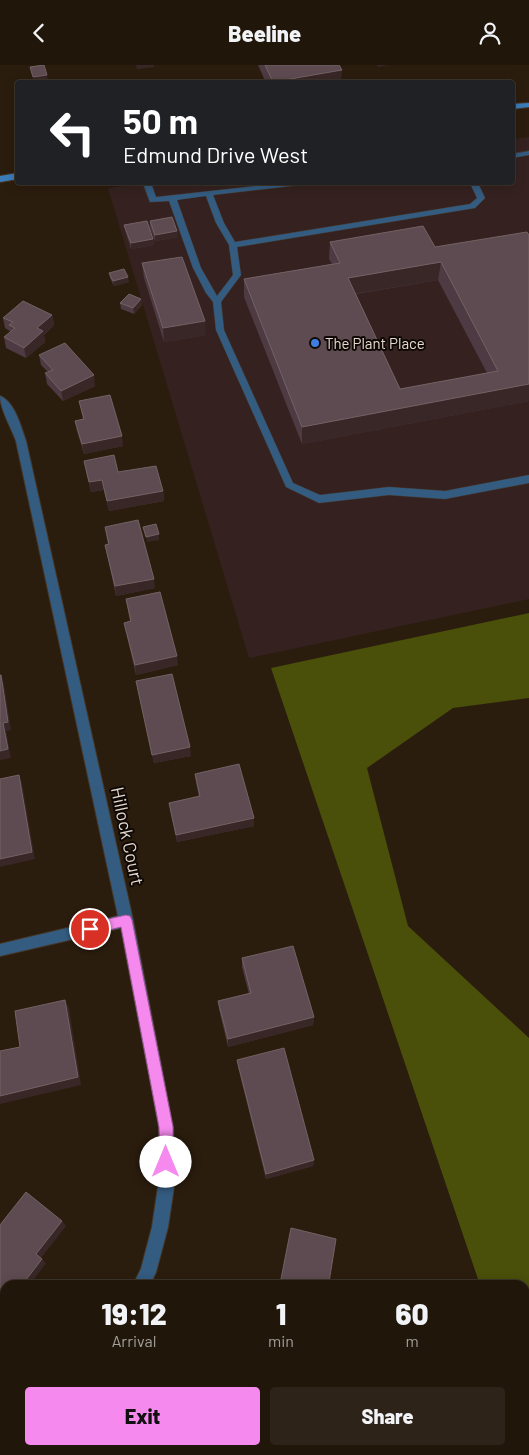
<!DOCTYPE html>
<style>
body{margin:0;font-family:Barlow,sans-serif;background:#2d2318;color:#f1f3f6;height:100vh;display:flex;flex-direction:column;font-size:19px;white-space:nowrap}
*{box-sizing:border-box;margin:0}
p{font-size:16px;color:#a29f9c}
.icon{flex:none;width:28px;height:28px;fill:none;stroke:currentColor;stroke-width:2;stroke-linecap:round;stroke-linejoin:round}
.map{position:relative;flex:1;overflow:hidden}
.side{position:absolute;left:0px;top:1215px;width:530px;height:175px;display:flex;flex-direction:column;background:#20160a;border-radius:15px 15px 0 0;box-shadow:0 2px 12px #0003,0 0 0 1px #3d352b}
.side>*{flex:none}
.hud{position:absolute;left:15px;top:15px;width:500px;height:105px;border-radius:5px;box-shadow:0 2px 12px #0003,0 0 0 1px #3d352b;background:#202124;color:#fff;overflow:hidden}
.pin{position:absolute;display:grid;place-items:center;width:42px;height:42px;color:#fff;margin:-21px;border:2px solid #fff;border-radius:50%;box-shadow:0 1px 5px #0007}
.me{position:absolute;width:55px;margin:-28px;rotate:0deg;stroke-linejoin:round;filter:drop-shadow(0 0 4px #0008)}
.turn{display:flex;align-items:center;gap:18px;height:105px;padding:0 25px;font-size:22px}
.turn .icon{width:65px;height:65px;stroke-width:2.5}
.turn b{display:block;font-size:35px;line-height:42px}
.eta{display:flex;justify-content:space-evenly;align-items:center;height:85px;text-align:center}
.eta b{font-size:30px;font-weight:800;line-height:35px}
.action{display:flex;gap:10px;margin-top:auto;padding:10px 25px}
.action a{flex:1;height:58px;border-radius:5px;background:#f589ee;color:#111;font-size:20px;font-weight:800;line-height:58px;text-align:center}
.action a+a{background:#2d2318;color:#f1f3f6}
header{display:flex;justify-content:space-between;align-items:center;height:65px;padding:0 25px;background:#20160a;font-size:22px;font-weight:800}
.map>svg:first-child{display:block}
.commercial{fill:#352220}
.forest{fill:#4a4f0a}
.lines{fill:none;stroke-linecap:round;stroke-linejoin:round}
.service-casing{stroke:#453729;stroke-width:1}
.minor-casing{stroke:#453729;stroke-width:2}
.secondary-casing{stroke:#453729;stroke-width:2}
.service{fill:#345c81;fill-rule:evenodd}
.minor{fill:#345c81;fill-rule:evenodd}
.secondary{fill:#3a7db8;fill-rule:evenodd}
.wall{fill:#4e3a42;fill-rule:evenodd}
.shaded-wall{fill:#392727}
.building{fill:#5e4b51;stroke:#736265;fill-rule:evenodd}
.route{fill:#f589ee;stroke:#9f599b}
.shop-dot{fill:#3f7fe0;stroke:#0f0804;stroke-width:2}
.labels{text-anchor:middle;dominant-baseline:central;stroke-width:4;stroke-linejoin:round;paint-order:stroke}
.far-poi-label{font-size:15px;fill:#e4dad0;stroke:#0f0804;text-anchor:start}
.street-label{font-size:18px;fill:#e4dad0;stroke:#0f0804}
</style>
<header><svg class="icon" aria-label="back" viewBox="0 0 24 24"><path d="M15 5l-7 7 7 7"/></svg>Beeline<svg class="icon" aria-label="person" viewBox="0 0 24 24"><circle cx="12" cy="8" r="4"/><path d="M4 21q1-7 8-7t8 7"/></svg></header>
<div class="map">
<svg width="529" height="1390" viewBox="0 0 529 1390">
<rect width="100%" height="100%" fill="#2b1d0e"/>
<polygon class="commercial" points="529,72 529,534 249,593 108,123 151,118 512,118 513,74"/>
<polygon class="forest" points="529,548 529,633 453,643 367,703 408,861 529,973 529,1261 525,1264 525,1220 480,1220 271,603"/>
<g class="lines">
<g class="service-casing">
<g id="service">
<polygon points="529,86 529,90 512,93 512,89"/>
<path d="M 143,118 L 151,118 L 156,132 L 284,118 L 304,118 L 300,120 L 213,130 L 224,158 L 235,177 L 470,139 L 477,133 L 470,118 L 478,118 L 485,133 L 475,143 L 237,182 L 241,210 L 221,237 L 224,265 L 293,418 L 320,430 L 389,422 L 445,426 L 529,410 L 529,418 L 445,434 L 389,430 L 319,438 L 286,422 L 216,265 L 213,237 L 206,228 L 193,203 L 169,136 L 150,137 ZM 206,131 L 216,158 L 229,180 L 233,210 L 217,231 L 201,203 L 177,135 Z"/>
</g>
</g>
<g class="minor-casing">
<g id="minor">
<path d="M 0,331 C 15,337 21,362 26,376 L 133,855 L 173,1062 L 175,1115 L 168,1162 L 156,1207 L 150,1220 L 133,1220 L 141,1204 L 152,1162 L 159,1115 L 159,1062 L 121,863 L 0,891 L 0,879 L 118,851 L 16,376 C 11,362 0,344 0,331 Z"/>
<polygon points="5,1367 5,1384 0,1386 0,1369"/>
</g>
</g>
<g class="secondary-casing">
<g id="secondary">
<polygon points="529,38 529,42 512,44 512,39"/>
<polygon points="18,108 18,114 0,117 0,111"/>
</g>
</g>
<use href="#service" class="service"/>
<use href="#minor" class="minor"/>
<use href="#secondary" class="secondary"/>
</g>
<g class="wall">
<polygon points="258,0 339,0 341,18 266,18"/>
<polygon points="150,156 178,172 155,176 150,162"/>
<polygon points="124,160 153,174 154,180 131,184 125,165"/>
<path d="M 330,177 L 435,182 L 529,336 L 302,379 L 244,232 L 244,214 L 332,199 L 329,194 ZM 438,215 L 487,308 L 400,324 L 356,229 Z"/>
<polygon points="142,198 206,270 164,277 144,213"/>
<polygon points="109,208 129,217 114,221 110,213"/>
<polygon points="141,234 142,240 134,249 121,244 120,238"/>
<polygon points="52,250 54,260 44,270 45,277 26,293 6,283 4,272 11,267 5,263 3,253"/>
<polygon points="39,290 95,321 63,336 47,319 45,308 48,307 41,300"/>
<polygon points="79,336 123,381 84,389 77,366 75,356 83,354"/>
<polygon points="84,396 118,407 163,426 164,436 109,446 104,425 91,427"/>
<polygon points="105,462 155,523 116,531 105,480 108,480"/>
<polygon points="126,534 178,600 136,610 124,558 130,556"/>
<polygon points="136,616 191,691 154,698"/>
<polygon points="195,709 254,761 177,777 169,738 199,732 196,717"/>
<polygon points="242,893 314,952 313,960 228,982 219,944 218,936 249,929 242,902"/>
<polygon points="237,995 314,1095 313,1101 266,1114 238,1002"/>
<polygon points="281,1214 329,1217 343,1220 290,1220 281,1218"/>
</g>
<g class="shaded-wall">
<polygon points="136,0 154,0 154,2 137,4"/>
<polygon points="378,0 388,0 377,2"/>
<polygon points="342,5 341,18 273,18 273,17"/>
<polygon points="47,10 48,15 34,17 33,12"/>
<polygon points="177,166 178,172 155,176 155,170"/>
<polygon points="153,174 154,180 131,184 131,178"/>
<polygon points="441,197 438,215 347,230 348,213"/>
<polygon points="128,212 129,217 114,221 113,216"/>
<polygon points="141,234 142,240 134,249 133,243"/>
<polygon points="52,250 54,260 44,270 45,277 26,293 24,283 37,263"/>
<polygon points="205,256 206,270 164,277 163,263"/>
<polygon points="94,310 95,321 63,336 61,326"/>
<polygon points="529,319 529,336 302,379 302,362"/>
<polygon points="122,371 123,381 84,389 82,379"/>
<polygon points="102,415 104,425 91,427 89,417"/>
<polygon points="163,426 164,436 109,446 107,436"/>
<polygon points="159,469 159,475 147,477 146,472"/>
<polygon points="154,514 155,523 116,531 115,521"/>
<polygon points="177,591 178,600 136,610 135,600"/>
<polygon points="1,610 4,619 11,665 6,666 11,693 0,695 0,686 3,658"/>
<polygon points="190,682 191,691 154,698 152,690"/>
<polygon points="19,710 22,718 35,794 0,802 0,794"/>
<polygon points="254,753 254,761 177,777 176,770"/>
<polygon points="65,935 69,943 81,1020 0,1039 0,1031"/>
<polygon points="314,952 313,960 228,982 228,974"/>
<polygon points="314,1095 313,1101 266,1114 266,1109"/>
<polygon points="62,1156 66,1161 41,1193 36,1189"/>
<polygon points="42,1194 46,1198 30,1220 22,1220"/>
<polygon points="5,1242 5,1252 0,1259 0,1248"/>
</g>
<g class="building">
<polygon points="44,0 47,10 33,12 30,2"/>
<polygon points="265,0 339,0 342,5 273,17"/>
<polygon points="172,152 177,166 155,170 150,156"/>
<polygon points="147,156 153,174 131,178 124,160"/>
<path d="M 423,161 L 435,182 L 527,167 L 529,170 L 529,319 L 302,362 L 244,214 L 340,198 L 330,177 ZM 441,197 L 498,306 L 400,324 L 348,213 Z"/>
<polygon points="182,192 205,256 163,263 142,198"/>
<polygon points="124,204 128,212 113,216 109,208"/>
<polygon points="129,229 141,234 133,243 120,238"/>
<polygon points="23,236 52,250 37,263 43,266 24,283 4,272 15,263 9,260 13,257 3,253"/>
<polygon points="65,278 94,310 61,326 45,308 53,305 39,290"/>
<polygon points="110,330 122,371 82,379 75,356 84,354 79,336"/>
<polygon points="114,390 118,407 156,401 163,426 107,436 102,415 89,417 84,396"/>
<polygon points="138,455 154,514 115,521 105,480 109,479 105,462"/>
<polygon points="156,459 159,469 146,472 143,462"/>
<polygon points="160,527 177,591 135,600 124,558 131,556 126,534"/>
<polygon points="172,609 190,682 152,690 136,616"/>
<polygon points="0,610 1,610 8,657 3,658 8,684 0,686"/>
<polygon points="239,699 254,753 176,770 169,738 200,731 195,709"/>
<polygon points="19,710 32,787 0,794 0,714"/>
<polygon points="293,881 314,952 228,974 218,936 251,928 242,893"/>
<polygon points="65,935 78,1012 0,1031 0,986 20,982 15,946"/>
<polygon points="284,983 314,1095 266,1109 237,995"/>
<polygon points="26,1127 62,1156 36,1189 42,1194 22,1220 5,1220 5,1242 0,1248 0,1160"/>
<polygon points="291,1163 336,1174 329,1217 343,1220 301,1220 301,1219 281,1214"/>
<polygon points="255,1385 330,1385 328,1390 252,1390"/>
</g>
<polygon class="route" points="126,850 130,851 132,855 173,1062 173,1097 171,1102 166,1104 162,1102 160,1097 159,1062 121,862 90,870 86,868 84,864 86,860 90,858"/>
<circle class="shop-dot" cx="315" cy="278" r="5"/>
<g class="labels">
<g class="far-poi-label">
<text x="325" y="278">The Plant Place</text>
</g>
<g class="street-label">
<text transform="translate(128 771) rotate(78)">Hillock Court</text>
</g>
</g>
</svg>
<div class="pin" style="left:90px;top:864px;background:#d93025"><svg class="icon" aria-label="arrive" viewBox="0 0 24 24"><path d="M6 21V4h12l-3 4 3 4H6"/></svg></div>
<svg class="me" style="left:166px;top:1097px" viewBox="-20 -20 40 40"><circle r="19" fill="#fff"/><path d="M0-13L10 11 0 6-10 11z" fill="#f589ee"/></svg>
<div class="hud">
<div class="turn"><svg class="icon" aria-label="left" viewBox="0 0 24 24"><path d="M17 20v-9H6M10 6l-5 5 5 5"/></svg><div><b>50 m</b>Edmund Drive West</div></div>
</div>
<section class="side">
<div class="eta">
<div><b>19:12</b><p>Arrival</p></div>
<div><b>1</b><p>min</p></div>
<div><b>60</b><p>m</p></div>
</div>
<div class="action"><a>Exit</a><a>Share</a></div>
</section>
</div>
